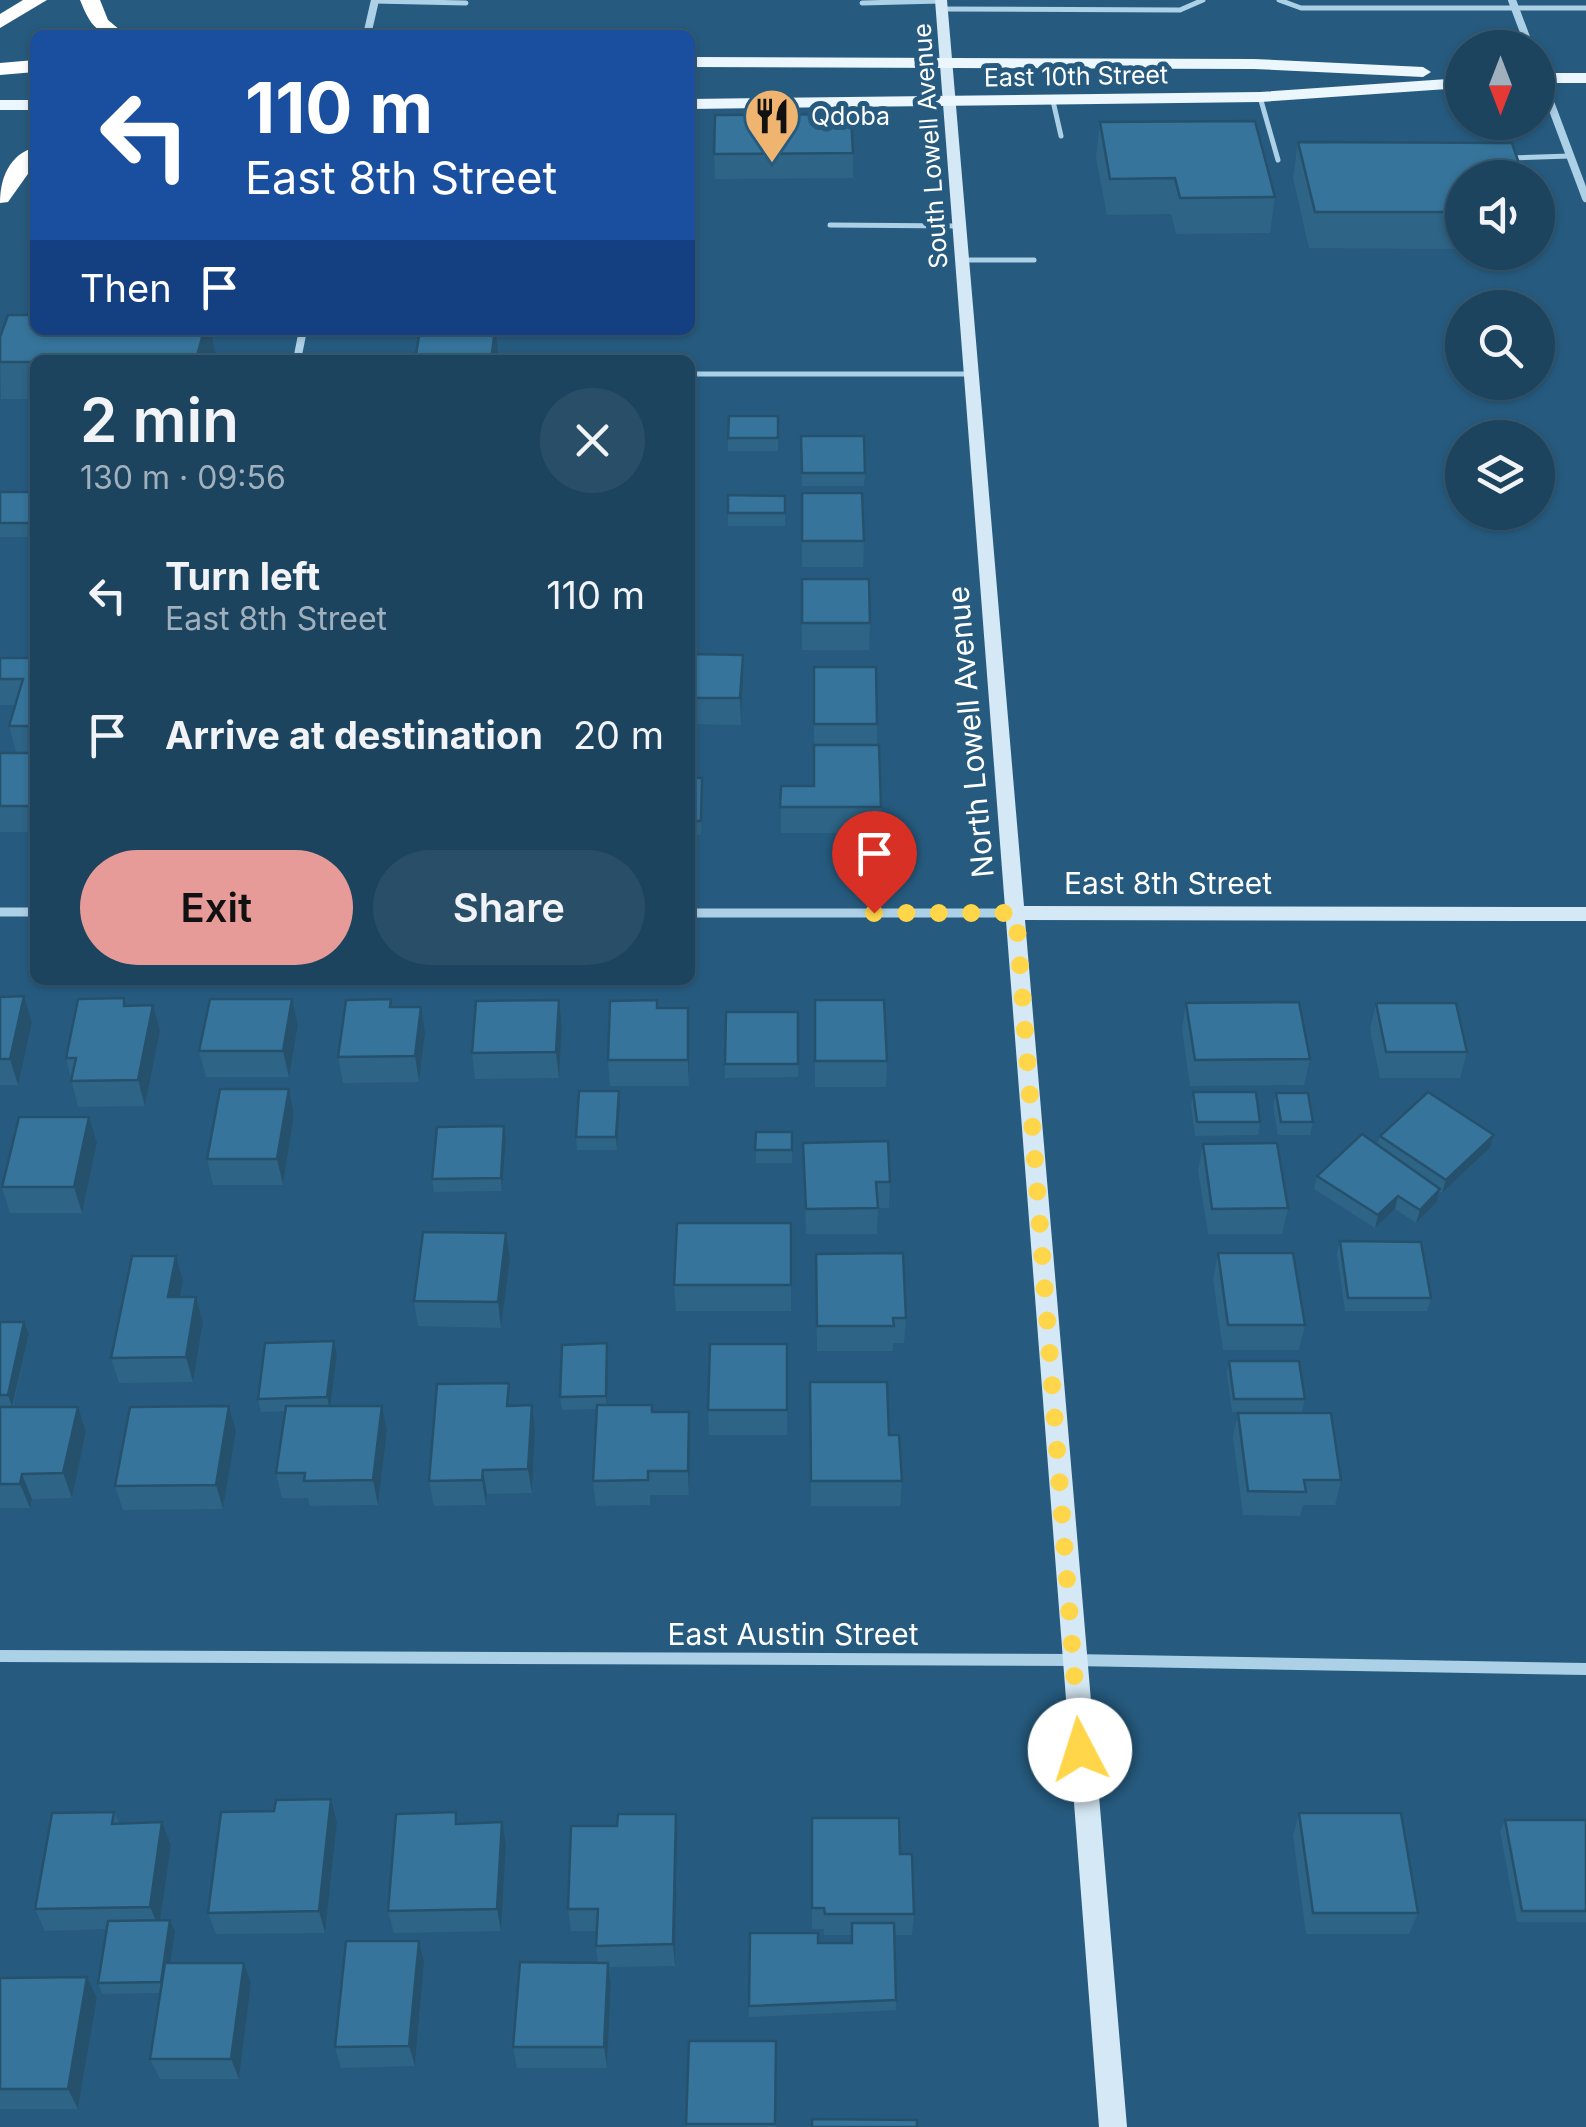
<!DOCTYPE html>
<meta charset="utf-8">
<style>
body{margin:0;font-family:Inter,sans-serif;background:#294e68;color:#f1f3f6;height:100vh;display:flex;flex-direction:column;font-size:38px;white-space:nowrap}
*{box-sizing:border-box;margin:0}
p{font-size:32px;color:#a0b0bd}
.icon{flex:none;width:55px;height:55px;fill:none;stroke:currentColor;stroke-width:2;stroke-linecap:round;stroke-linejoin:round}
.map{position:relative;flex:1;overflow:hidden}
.drawer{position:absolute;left:30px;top:355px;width:665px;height:630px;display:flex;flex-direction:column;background:#1c445f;border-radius:15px;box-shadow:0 2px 8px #0004,0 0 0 2px #3a5c74}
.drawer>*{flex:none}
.top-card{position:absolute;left:30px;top:30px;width:665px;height:305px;border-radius:15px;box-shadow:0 2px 8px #0004,0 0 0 2px #3a5c74;background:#1a4fa0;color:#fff;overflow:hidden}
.needle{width:65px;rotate:180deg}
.controls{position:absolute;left:1445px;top:30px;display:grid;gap:20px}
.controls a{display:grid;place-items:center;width:110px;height:110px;border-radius:50%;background:#1c445f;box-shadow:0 2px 8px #0004,0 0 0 2px #3a5c74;font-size:50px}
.pin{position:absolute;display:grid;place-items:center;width:85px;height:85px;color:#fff;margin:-102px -42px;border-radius:50% 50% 50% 0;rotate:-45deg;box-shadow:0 0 10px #0007}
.pin .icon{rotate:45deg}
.me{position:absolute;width:110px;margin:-55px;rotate:355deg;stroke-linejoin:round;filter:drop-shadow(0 0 8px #0008)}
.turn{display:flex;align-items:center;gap:35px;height:210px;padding:0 50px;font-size:45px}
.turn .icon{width:130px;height:130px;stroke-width:2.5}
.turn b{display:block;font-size:70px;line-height:85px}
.then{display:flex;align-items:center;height:95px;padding:0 50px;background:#0003;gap:20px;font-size:38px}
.round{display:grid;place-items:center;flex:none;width:105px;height:105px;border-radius:52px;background:#294e68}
.overview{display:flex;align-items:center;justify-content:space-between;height:170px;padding:0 50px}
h1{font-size:60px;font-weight:600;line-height:75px}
.primary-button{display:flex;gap:20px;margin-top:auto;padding:20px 50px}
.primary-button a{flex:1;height:115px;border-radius:60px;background:#e69b98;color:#111;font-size:40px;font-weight:600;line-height:115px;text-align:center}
.primary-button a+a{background:#294e68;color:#f1f3f6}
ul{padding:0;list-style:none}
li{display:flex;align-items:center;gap:30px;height:140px;padding:0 50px}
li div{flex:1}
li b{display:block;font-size:38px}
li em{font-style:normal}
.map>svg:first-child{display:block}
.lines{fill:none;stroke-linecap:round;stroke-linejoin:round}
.lane{stroke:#acd0e6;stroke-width:5}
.street-far2{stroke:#acd0e6;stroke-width:8}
.street-far1{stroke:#acd0e6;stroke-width:9}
.street{stroke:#acd0e6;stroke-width:12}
.secondary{fill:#d5e8f5;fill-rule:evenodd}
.primary{fill:#ecf6fd;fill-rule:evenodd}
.highway{fill:#fff;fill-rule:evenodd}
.wall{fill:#2e6485}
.shaded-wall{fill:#26516c}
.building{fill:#36749b;stroke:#26516c;stroke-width:2.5}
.route{stroke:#ffd54a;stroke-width:18;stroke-dasharray:0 32.4}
.labels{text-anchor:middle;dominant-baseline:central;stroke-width:10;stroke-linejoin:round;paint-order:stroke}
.far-street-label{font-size:25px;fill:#fff;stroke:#265b7f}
.far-poi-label{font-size:25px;fill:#fff;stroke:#265b7f;text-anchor:start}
.street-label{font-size:30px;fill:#fff;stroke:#265b7f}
</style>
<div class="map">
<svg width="1586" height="2127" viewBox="0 0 1586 2127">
<rect width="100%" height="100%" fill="#265b7f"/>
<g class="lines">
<g class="lane">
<polyline points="1279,0 1301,8 1586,8"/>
<polyline points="374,1 466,3"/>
<polyline points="862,3 941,1"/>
<polyline points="941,9 1180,10 1203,0"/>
<polyline points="1260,97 1278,160"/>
<polyline points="1053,101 1061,136"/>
<polyline points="1511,158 1570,156"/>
<polyline points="830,225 958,226"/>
<polyline points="961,260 1034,260"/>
<polyline points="690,374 971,374"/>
</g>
<g class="street-far2">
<polyline points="1512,0 1530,48"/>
<polyline points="367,35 375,0"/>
<polyline points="1538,70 1586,198"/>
<polyline points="297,360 303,330"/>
</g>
<g class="street-far1">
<polyline points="0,912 35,912"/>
<polyline points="690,913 1014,913"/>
</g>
<polyline class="street" points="0,1656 1072,1660 1586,1669"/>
<polygon class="secondary" points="935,0 947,0 1024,906 1586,907 1586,921 1025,920 1127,2127 1099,2127"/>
<g class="primary">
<polygon points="690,57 1254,59 1423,67 1431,72 1423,77 1254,69 690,67"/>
<rect x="1538" y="73" width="48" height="10"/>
<polygon points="1462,78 1462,88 1260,102 690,109 690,99 1260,92"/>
<rect x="0" y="100" width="35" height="10"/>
</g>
<g class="highway">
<polygon points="23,0 47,0 0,28 0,14"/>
<path d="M 80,0 L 100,0 L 108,20 L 126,35 C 97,35 91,27 80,0 Z"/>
<polygon points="35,60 35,72 0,75 0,63"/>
<path d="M 35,147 L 35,164 L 8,202 L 0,203 C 0,178 9,155 35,147 Z"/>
</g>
</g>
<g class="wall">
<polygon points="1100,122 1275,197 1270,233 1176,234 1171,214 1107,215 1096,158"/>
<polygon points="1298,142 1462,178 1462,249 1309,248 1293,178"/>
<polygon points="853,153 853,178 715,179 714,154"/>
<polygon points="0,337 215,352 35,360 35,399 1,399"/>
<polygon points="778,416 778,451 728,451 728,438"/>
<polygon points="801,436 865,473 864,486 802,486"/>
<rect x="0" y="492" width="35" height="45"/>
<polygon points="802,493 864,541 863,567 802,567"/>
<polygon points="728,495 785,496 785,526 728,526"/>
<polygon points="802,579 870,623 869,650 802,650"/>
<polygon points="690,654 743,681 741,725 690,724"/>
<polygon points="0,658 35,658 35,752 16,752 9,726 15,705 0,705"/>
<polygon points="814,667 877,724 877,745 881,807 881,833 781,833 781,786 814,786"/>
<rect x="0" y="753" width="35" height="79"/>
<polygon points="690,778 703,791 701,835 690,835"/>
<polygon points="0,997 32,1023 18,1085 0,1085"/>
<polygon points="559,1000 562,1026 559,1078 475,1079 472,1053"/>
<polygon points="815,1000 887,1061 886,1087 815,1087"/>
<polygon points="1186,1003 1310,1059 1304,1085 1190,1086 1182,1029"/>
<polygon points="1376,1003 1467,1052 1460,1078 1380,1078 1370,1029"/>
<polygon points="126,1006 160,1031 145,1106 78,1107 66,1058"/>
<polygon points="392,1007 425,1033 419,1082 343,1083 338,1057"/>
<polygon points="658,1008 689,1034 689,1086 610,1086 608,1060"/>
<polygon points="798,1012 798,1077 725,1078 725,1064"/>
<polygon points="298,1025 289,1077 206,1077 199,1051"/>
<polygon points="289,1089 294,1115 283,1185 213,1185 207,1159"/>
<polygon points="619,1091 620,1104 617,1150 577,1150 576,1137"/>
<polygon points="1193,1092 1260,1122 1258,1135 1195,1136 1191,1106"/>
<polygon points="1276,1093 1313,1122 1310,1135 1278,1135 1273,1106"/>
<rect x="756" y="1132" width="36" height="31"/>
<polygon points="1494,1135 1490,1148 1442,1193 1440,1191 1437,1202 1416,1223 1395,1209 1375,1228 1314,1189 1317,1176 1377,1145 1380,1136"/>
<polygon points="506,1139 502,1191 434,1192 432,1179"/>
<polygon points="97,1143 82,1213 10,1213 2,1187"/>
<polygon points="803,1143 890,1182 889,1208 878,1208 877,1234 806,1234"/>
<polygon points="1203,1144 1288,1208 1282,1234 1208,1234 1198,1170"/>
<polygon points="791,1223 791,1311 676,1311 674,1285"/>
<polygon points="1340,1241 1431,1298 1427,1311 1345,1311 1337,1254"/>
<polygon points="1218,1253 1305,1325 1299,1350 1223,1350 1213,1279"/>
<polygon points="510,1259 501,1328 418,1326 414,1301"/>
<polygon points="816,1280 906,1318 904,1343 893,1343 893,1351 817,1351"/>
<polygon points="183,1281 180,1297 196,1297 203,1322 193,1382 119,1383 111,1358"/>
<polygon points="0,1322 24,1322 29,1334 13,1407 86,1432 72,1498 32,1499 30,1508 0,1508"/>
<polygon points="334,1341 337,1354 331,1406 387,1431 378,1505 310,1506 308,1498 282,1498 276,1473 285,1411 261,1412 258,1399"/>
<polygon points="787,1344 787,1435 709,1435 708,1410"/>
<polygon points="608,1356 607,1405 653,1412 689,1412 689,1495 650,1495 650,1505 596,1506 593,1481 597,1409 562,1410 560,1397"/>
<polygon points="1229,1361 1305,1399 1302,1412 1232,1412 1227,1374"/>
<polygon points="810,1382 889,1435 902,1481 900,1506 811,1506"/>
<polygon points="229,1406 236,1431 223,1509 123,1510 115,1486"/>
<polygon points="512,1406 535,1430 532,1493 487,1494 486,1505 434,1506 429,1481"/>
<polygon points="1238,1413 1341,1480 1335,1505 1303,1505 1300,1516 1243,1515 1233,1437"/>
<polygon points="331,1799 337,1822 325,1933 216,1934 208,1913 274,1811"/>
<polygon points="114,1812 119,1823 162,1822 171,1845 160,1920 170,1920 175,1931 170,1963 251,1984 239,2079 160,2079 150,2059 160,1993 102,1994 98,1983 106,1929 45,1931 35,1909"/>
<polygon points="1299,1813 1418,1913 1409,1934 1306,1934 1293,1836"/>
<polygon points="812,1818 900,1854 914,1914 912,1935 895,1935 896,2010 749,2017 750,1933 818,1943 852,1943 852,1935 824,1935 824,1929 812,1929"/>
<polygon points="1505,1820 1586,1820 1586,1922 1517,1922 1500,1831"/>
<polygon points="677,1837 675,1966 609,1967 611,1984 607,2068 517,2068 513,2047 598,1963 596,1946 597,1931 571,1931 568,1909"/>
<polygon points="506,1845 501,1931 394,1933 388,1911"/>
<polygon points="424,1962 415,2066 341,2068 335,2047"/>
<polygon points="0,1978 97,1998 78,2109 0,2109"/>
<polygon points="689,2041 776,2041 776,2127 687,2127"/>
</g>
<g class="shaded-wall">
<polygon points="204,330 211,330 215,352 213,360 196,360"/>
<polygon points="495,330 496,330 498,350 496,360 491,360"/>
<polygon points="743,655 743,681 741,725 740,698"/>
<polygon points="24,996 32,1023 18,1085 10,1059"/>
<polygon points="292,999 298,1025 289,1077 283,1051"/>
<polygon points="559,1000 562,1026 559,1078 556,1052"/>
<polygon points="153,1005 160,1031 145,1106 138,1080"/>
<polygon points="421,1007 425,1033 419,1082 415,1056"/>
<polygon points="688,1008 689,1034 689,1086 688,1060"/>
<polygon points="289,1089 294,1115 283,1185 277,1159"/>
<polygon points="619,1091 620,1104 617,1150 616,1137"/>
<polygon points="89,1117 97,1143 82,1213 74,1187"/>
<polygon points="504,1126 506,1139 502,1191 501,1178"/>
<polygon points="1494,1135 1490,1148 1442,1193 1446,1180"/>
<polygon points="1440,1189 1437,1202 1416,1223 1420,1210"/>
<polygon points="1398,1196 1395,1209 1375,1228 1378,1215"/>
<polygon points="506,1233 510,1259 501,1328 498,1302"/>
<polygon points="176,1256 183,1281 175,1322 168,1297"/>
<polygon points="196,1297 203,1322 193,1382 186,1357"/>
<polygon points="24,1322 29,1334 12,1407 8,1395"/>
<polygon points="334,1341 337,1354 330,1410 327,1397"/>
<polygon points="607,1343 608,1356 607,1409 606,1396"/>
<polygon points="532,1405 535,1430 532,1493 528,1469"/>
<polygon points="229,1406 236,1431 223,1509 216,1485"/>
<polygon points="382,1406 387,1431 378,1505 373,1480"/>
<polygon points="78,1407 86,1432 72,1498 63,1473"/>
<polygon points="689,1412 690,1436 689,1495 688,1471"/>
<polygon points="483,1470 487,1494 486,1505 482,1480"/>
<polygon points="22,1474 32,1499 30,1508 20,1484"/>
<polygon points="331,1799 337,1822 325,1933 319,1911"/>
<polygon points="676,1814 677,1837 675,1966 673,1944"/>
<polygon points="162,1822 171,1845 159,1928 150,1907"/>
<polygon points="502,1822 506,1845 501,1931 497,1909"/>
<polygon points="170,1920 175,1931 166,1993 161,1982"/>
<polygon points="419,1941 424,1962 415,2066 409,2046"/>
<polygon points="244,1963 251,1984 239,2079 231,2059"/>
<polygon points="608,1963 611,1984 607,2068 604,2047"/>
<polygon points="87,1977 97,1998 78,2109 68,2089"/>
</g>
<g class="building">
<polygon points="851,114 853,153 714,154 715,115"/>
<polygon points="1255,121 1275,197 1180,198 1175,178 1110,179 1100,122"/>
<polygon points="1298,142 1512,143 1524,178 1462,178 1462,212 1315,212"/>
<polygon points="8,315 35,315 35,330 204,330 196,360 35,360 35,362 0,362 0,337"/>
<polygon points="420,330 495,330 491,360 415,360"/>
<polygon points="729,416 778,416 778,438 728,438"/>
<polygon points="801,436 864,436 865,473 802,473"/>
<rect x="0" y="492" width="35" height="31"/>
<polygon points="802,493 862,493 864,541 802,541"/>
<polygon points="728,495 785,496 785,513 728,513"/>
<polygon points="802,579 869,579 870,623 802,623"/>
<polygon points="690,654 743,655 740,698 690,698"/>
<polygon points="0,658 35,658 35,726 9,726 23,679 0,679"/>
<polygon points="814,667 876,667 877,724 814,724"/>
<polygon points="814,745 879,745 881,807 780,807 781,786 814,786"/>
<rect x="0" y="753" width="35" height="53"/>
<polygon points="690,778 702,778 701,821 690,821"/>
<polygon points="24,996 10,1059 0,1059 0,997"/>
<polygon points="124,998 124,1006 153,1005 138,1080 71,1081 76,1058 66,1058 78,999"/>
<polygon points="210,999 292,999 283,1051 199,1051"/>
<polygon points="391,999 390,1007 421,1007 415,1056 338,1057 346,1000"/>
<polygon points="559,1000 556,1052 472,1053 476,1001"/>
<polygon points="657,1000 657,1008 688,1008 688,1060 608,1060 610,1001"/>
<polygon points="815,1000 884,1000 887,1061 815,1061"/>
<polygon points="1299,1002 1310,1059 1195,1060 1186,1003"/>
<polygon points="1376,1003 1456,1003 1467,1052 1386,1052"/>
<polygon points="726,1012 798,1012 798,1064 725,1064"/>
<polygon points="220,1089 289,1089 277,1159 207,1159"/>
<polygon points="579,1091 619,1091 616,1137 576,1137"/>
<polygon points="1193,1092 1256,1092 1260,1122 1197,1122"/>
<polygon points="1428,1092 1494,1135 1446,1180 1380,1136"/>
<polygon points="1276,1093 1308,1093 1313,1122 1281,1122"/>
<polygon points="19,1117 89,1117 74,1187 2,1187"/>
<polygon points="504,1126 501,1178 432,1179 437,1127"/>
<polygon points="756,1132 792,1132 792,1150 755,1150"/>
<polygon points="1362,1134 1440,1189 1420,1210 1398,1196 1378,1215 1317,1176"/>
<polygon points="888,1141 890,1182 876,1182 878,1208 806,1209 803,1143"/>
<polygon points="1277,1143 1288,1208 1212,1209 1203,1144"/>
<polygon points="677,1223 791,1223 791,1285 674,1285"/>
<polygon points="423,1232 506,1233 498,1302 414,1301"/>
<polygon points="1340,1241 1421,1242 1431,1298 1348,1298"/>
<polygon points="903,1253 906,1318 893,1318 894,1326 817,1326 816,1254"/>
<polygon points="1218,1253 1293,1253 1305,1325 1228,1325"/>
<polygon points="132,1256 176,1256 168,1297 196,1297 186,1357 111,1358"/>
<polygon points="0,1322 24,1322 8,1395 0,1395"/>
<polygon points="334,1341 327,1397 258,1399 265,1343"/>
<polygon points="607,1343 606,1396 560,1397 562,1345"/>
<polygon points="710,1344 787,1344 787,1410 708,1410"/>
<polygon points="1229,1361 1299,1361 1305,1399 1234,1399"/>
<polygon points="810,1382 887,1382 889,1435 899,1435 902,1481 811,1481"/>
<polygon points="509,1383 507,1406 532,1405 528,1469 483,1470 482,1480 429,1481 437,1384"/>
<polygon points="597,1405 652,1405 652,1412 689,1412 688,1471 648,1471 648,1480 593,1481"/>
<polygon points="229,1406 216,1485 115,1486 130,1407"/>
<polygon points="286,1406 382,1406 373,1480 304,1481 305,1473 276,1473"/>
<polygon points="0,1407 78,1407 63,1473 22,1474 20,1484 0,1484"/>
<polygon points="1238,1413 1331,1413 1341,1480 1304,1480 1306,1492 1248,1491"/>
<polygon points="331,1799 319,1911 208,1913 221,1812 274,1811 276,1800"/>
<polygon points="114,1812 112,1824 162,1822 150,1907 35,1909 52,1813"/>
<polygon points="456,1812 456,1824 502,1822 497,1909 388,1911 396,1814"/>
<polygon points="1299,1813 1401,1813 1418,1913 1313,1913"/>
<polygon points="618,1814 676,1814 673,1944 596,1946 598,1909 568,1909 571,1826 617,1826"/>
<polygon points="812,1818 899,1818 900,1854 912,1854 914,1914 825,1914 824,1908 812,1908"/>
<polygon points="1505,1820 1586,1820 1586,1911 1522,1911"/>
<polygon points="170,1920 161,1982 98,1983 108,1921"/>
<polygon points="852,1923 894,1923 896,2000 749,2006 750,1933 818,1933 818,1943 852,1943"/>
<polygon points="346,1941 419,1941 409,2046 335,2047"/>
<polygon points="520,1962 608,1963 604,2047 513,2047"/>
<polygon points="165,1963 244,1963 231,2059 150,2059"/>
<polygon points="87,1977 68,2089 0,2089 0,1978"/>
<polygon points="689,2041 776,2041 775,2124 686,2124"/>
<polygon points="812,2119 917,2120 917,2127 812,2127"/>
</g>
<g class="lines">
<polyline class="route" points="874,913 1016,913 1080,1750"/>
</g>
<defs>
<g id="restaurant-pin" transform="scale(2.875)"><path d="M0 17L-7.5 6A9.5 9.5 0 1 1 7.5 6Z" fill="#efb570" stroke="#265b7f"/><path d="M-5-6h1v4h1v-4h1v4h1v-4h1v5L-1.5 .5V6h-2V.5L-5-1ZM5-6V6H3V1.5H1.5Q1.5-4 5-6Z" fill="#111"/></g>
</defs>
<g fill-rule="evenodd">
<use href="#restaurant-pin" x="772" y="116"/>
</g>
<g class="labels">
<g class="far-street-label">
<text transform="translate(1076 76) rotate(-1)">East 10th Street</text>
<text transform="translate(930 146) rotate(-94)">South Lowell Avenue</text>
</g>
<g class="far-poi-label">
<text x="811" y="116">Qdoba</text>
</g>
<g class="street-label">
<text transform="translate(970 732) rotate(-95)">North Lowell Avenue</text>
<text x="1168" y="883">East 8th Street</text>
<text x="793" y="1634">East Austin Street</text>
</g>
</g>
</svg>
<div class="controls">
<a><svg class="needle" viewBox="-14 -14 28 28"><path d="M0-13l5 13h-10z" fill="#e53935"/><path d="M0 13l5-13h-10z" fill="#a0b0bd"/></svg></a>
<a><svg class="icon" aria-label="sound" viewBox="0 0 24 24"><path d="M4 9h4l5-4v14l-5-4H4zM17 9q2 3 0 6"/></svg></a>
<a><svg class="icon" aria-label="search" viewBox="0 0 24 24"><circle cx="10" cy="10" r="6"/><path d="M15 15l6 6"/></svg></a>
<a><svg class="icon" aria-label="layers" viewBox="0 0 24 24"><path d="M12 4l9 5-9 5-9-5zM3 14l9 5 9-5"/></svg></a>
</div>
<div class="pin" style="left:874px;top:913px;background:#d93025"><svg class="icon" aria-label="arrive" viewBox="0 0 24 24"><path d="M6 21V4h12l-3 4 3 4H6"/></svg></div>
<svg class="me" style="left:1080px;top:1750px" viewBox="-20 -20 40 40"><circle r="19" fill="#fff"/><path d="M0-13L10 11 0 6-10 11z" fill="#ffd54a"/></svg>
<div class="top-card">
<div class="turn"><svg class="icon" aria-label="left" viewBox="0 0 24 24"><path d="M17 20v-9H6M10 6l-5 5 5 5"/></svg><div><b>110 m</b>East 8th Street</div></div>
<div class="then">Then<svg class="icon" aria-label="arrive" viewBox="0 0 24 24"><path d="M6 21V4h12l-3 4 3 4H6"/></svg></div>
</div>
<section class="drawer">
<div class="overview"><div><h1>2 min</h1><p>130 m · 09:56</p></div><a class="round"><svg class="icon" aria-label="close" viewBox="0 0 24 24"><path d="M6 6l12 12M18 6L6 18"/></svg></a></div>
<ul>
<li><svg class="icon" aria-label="left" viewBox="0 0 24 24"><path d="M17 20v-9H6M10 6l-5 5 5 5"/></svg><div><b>Turn left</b><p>East 8th Street</p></div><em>110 m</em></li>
<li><svg class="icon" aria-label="arrive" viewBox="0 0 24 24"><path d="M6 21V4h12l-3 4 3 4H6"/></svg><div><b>Arrive at destination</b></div><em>20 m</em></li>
</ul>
<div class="primary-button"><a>Exit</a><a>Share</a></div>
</section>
</div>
